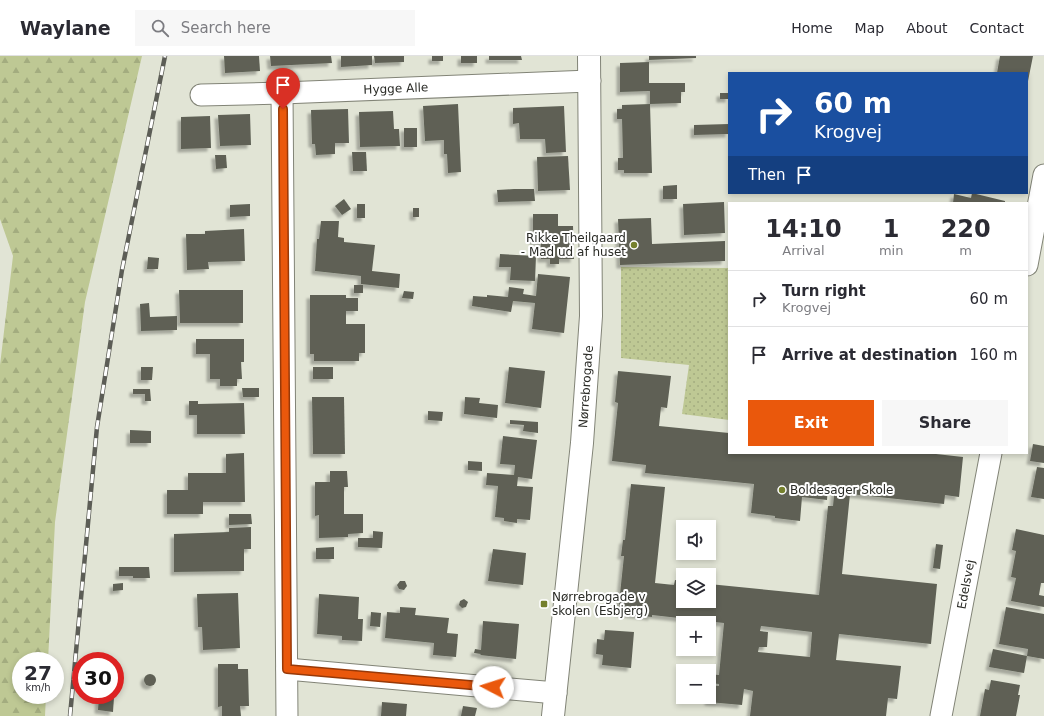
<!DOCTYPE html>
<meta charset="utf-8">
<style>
body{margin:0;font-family:"DejaVu Sans",sans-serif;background:#f7f7f7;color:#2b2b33;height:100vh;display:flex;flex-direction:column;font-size:15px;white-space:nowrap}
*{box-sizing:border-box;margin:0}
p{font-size:13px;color:#7c7c81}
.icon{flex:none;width:22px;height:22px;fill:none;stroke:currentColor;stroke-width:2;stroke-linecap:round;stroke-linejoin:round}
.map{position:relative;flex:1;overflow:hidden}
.drawer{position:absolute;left:728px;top:146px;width:300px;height:252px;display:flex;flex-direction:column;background:#fff;border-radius:0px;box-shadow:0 2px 6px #0003}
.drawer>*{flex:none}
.guide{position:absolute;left:728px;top:16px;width:300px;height:122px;border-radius:0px;box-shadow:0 2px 6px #0003;background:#1a4fa0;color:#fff;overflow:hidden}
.controls{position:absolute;left:676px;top:464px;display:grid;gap:8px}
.controls a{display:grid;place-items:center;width:40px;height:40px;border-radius:0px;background:#fff;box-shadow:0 2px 6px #0003;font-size:20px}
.speed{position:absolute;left:12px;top:596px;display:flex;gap:8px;font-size:20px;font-weight:700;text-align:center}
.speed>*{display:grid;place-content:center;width:52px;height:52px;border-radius:50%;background:#fff;box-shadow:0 2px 6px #0003;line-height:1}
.speed small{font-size:10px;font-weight:400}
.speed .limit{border:6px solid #d22;background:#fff;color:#111}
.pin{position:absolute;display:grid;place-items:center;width:34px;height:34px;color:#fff;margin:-41px -17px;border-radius:50% 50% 50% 0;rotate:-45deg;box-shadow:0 0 4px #0007}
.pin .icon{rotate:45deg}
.me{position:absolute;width:44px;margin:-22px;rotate:275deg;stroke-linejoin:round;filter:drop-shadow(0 0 3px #0008)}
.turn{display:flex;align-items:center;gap:14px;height:84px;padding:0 20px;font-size:18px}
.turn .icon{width:52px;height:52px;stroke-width:2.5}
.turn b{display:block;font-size:28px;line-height:34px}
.then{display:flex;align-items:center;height:38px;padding:0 20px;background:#0003;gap:8px;font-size:15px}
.eta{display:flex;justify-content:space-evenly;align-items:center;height:68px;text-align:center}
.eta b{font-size:24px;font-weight:700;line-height:28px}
.cta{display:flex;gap:8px;margin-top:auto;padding:8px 20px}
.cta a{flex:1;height:46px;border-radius:0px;background:#ea580c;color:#fff;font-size:16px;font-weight:700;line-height:46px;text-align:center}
.cta a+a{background:#f7f7f7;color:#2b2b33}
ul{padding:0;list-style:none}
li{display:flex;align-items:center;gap:12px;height:56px;padding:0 20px;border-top:1px solid #e1e1e2}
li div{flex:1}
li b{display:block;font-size:15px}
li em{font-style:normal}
header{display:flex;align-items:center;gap:24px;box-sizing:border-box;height:56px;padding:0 20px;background:#fff;border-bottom:1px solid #e1e1e2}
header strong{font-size:19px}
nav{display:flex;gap:22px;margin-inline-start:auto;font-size:14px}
.search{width:280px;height:36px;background:#f7f7f7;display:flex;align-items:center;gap:10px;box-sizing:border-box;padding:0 14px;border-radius:0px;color:#7c7c81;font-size:15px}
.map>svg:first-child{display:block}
.grass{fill:url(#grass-dots)}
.forest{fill:url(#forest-firs)}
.building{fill:#5e6155;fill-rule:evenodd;filter:url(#shadow)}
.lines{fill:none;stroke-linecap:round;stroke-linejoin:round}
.minor-casing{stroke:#828477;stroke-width:23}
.tertiary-casing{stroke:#828477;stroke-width:24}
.minor{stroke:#fff;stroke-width:21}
.tertiary{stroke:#fff;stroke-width:22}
.rail-casing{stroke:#5c5d56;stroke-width:4.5}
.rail{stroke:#fff;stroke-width:3;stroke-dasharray:9;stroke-linecap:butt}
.route-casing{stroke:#983908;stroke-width:10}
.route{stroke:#ea580c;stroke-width:7}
.poi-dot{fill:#75802d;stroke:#fff;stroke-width:1.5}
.labels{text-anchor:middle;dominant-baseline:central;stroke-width:4;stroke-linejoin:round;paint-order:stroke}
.street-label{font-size:12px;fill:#2a2b26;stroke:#fff}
.poi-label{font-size:12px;fill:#2a2b26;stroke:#fff;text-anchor:start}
</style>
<header>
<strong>Waylane</strong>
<div class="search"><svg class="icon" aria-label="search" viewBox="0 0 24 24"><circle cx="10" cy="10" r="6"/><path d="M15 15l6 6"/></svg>Search here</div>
<nav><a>Home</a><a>Map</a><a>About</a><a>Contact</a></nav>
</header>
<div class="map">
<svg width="1044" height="660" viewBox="0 0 1044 660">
<defs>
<pattern id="grass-dots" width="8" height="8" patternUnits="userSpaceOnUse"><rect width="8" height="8" fill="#bec894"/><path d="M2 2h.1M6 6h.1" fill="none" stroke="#a3ac7f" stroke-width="1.8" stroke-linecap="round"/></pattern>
<pattern id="forest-firs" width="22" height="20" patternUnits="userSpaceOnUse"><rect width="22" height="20" fill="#bec894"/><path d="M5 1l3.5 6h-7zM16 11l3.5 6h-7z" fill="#a3ac7f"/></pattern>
<filter id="shadow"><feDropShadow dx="-3.5" dy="3.5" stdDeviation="1" flood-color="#0004"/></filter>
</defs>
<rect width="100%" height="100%" fill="#e1e4d5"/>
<polygon class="grass" points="621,211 729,212 729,364 682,358 689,309 621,302"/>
<polygon class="forest" points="0,0 142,0 85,246 55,466 48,605 21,605 21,639 46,639 45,660 0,660 0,309 13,200 0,163"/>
<g class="building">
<polygon points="224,0 259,0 260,15 225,17"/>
<polygon points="270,0 331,0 332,7 271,10"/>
<polygon points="341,0 372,0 372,9 341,11"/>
<polygon points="374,0 404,0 404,6 375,7"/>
<rect x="432" y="0" width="11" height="5"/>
<rect x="461" y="0" width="16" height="7"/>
<polygon points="489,0 521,0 522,4 489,4"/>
<polygon points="649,0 696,0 696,2 649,4"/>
<polygon points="1000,0 1033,0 1028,25 1027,17 997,17"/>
<polygon points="649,6 649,27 685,27 685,36 681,36 681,47 650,48 650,35 620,36 620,7"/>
<rect x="720" y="37" width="9" height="6"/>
<polygon points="458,48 461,116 448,117 447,98 444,98 444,84 425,85 423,50"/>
<polygon points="650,48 652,117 624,117 624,114 618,114 618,102 623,102 622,63 617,63 617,53 622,53 622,49"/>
<polygon points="564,50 566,96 546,97 545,83 520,83 519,67 513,68 513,52"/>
<polygon points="348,53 349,87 335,87 335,98 316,99 315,88 312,88 311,54"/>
<polygon points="393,55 394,73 399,73 400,90 360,91 359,56"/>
<polygon points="250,58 251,89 220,90 218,59"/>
<polygon points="210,60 211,92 181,93 181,61"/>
<polygon points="729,68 729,78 694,79 694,69"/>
<rect x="404" y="72" width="13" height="19"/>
<polygon points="352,96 366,96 367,115 353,115"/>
<polygon points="215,99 226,99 227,112 216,113"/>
<polygon points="568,100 570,134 538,135 537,101"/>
<polygon points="677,129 677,143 663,143 663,130"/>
<polygon points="514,133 534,133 535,145 498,146 497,134"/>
<polygon points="972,137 1005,145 1005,147 953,147 954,138 971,142"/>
<polygon points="344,143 351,153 342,159 335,150"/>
<polygon points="724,146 725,177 684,179 683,148"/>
<polygon points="250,148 250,160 230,161 230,149"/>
<rect x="357" y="148" width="8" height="14"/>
<rect x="413" y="152" width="6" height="9"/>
<polygon points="533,158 558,158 558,170 573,170 574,203 559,203 559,208 550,208 550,203 541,203 541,186 533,186"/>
<polygon points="651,162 652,188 725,185 725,205 620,209 618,163"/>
<polygon points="321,165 339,165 338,181 344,182 344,186 375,189 372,215 400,218 399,232 361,228 361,220 315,215 317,183 319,183"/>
<polygon points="244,173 245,205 208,206 209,213 187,214 186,178 205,178 205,175"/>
<polygon points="500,198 536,200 535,225 510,224 511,211 499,211"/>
<polygon points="148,201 159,202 158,213 147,213"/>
<polygon points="538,218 570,221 564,277 532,273 535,247 513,245 511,256 472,250 473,240 487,241 487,239 508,241 509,231 524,233 523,238 536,240"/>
<rect x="354" y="229" width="9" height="8"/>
<polygon points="179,234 243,234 243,267 180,267"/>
<polygon points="404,235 414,236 413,243 402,242"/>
<polygon points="310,239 346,239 346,242 358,242 358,255 346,255 346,268 365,268 365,297 359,297 359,305 314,305 314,298 310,298"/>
<polygon points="149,247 150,261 177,260 177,274 141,275 140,248"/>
<polygon points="196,283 244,283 244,306 241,306 242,323 237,323 237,330 220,330 220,323 210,323 210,298 196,298"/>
<polygon points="141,311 153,311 152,324 141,324"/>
<rect x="313" y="311" width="20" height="12"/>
<polygon points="509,311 545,315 541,352 505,347"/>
<path d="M 618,315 L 671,320 L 667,352 L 661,351 L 659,370 L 729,377 L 729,397 L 927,397 L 963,401 L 959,441 L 945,439 L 944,448 L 850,438 L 842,518 L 937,528 L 931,588 L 839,578 L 836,604 L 901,610 L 897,643 L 888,642 L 886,660 L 750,660 L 753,635 L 744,633 L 742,649 L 708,646 L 710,629 L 719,630 L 719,628 L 709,627 L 709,618 L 719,619 L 724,567 L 652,559 L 652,561 L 618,557 L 624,500 L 621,500 L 623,484 L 625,484 L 631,428 L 665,431 L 655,527 L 674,529 L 675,524 L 683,525 L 683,545 L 709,545 L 709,528 L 819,539 L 828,450 L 833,450 L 835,429 L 828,428 L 827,444 L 802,441 L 800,465 L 775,462 L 775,460 L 751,457 L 754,428 L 645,417 L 646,409 L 612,405 L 618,347 L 615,346 ZM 761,570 L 812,576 L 810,601 L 758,596 L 759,591 L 767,591 L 768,576 L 760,575 Z"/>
<polygon points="242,332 259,332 259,341 243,341"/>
<polygon points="133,333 150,333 151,345 145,345 145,338 133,338"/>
<polygon points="312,341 344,341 345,398 313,398"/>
<polygon points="465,341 480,342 479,347 498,349 497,362 464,358"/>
<polygon points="189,345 198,345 198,348 244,347 245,378 197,378 197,359 189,359"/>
<polygon points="428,355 443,356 442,365 428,364"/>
<polygon points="510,364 538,366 538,377 523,375 524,369 510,368"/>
<polygon points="130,374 151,375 151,387 130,387"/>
<polygon points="503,380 537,384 532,423 518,421 517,430 533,431 530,464 517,463 517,467 504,465 504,462 495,461 498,430 486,429 487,417 514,419 515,409 500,408"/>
<polygon points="1033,388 1044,390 1044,407 1030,405"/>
<polygon points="244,397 245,446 203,446 203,458 167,458 167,434 188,434 188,417 226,417 226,398"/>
<polygon points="468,405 482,406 482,415 468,414"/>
<polygon points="1037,411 1044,412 1044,443 1031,441"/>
<polygon points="330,415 347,415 348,431 344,431 344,458 363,458 363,477 348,478 348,481 319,482 319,459 315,460 315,426 330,426"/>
<polygon points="229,458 251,458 252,468 229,469"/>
<polygon points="251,471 251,493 244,493 244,515 174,516 174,478 229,476 229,472"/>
<polygon points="1016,473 1044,479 1044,527 1041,527 1039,539 1044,540 1044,551 1011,545 1016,522 1011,521 1016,495 1012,494"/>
<polygon points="373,475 383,476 382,492 358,491 358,482 373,482"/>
<polygon points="936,488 943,489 940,513 933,512"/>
<polygon points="334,491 334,503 316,503 316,492"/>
<polygon points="493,493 526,497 523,529 488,525"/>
<polygon points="119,511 149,511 150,522 133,522 133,520 119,520"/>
<polygon points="400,525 405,525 407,530 404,534 399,533 397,529"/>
<polygon points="123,527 123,534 113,535 113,528"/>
<polygon points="238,537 240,592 203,594 202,571 198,571 197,538"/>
<polygon points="319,538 359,541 358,563 363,563 362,585 342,584 342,580 317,578"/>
<polygon points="464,543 468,546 466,551 462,552 459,549 460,545"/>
<polygon points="400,551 416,552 415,559 449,562 447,577 458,578 456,601 433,599 434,587 385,582 387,556 400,557"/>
<polygon points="1006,551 1044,558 1044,603 1027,600 1028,593 999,588"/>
<polygon points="371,556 381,557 380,571 370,570"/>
<polygon points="483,565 519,568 516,603 480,599 481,598 474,597 475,593 481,594"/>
<polygon points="605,574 634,576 631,612 602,609 603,599 596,598 597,583 604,584"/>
<polygon points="993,593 1027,600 1024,617 989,611"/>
<polygon points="218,608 238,608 238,613 248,613 249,650 240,650 241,660 222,660 222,650 218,651"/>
<circle cx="150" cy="624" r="6"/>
<polygon points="991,624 1020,629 1018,639 1020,639 1016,660 980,660 985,633 989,634"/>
<polygon points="99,640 114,641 113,656 98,654"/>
<polygon points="382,646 407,648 406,660 381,660"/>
<polygon points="463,650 477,652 475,660 461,660"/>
</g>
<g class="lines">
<g class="minor-casing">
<g id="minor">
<polyline points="282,37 287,660"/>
<path id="s1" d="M 201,39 L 282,37 L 590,25"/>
<polyline points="1027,209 1044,119"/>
<polyline points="287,613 556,637"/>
<path id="s2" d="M 941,660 L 991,397"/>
</g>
</g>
<g class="tertiary-casing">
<g id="tertiary">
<path id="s3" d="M 553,660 L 582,387 L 591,260 L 589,0"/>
</g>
</g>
<use href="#minor" class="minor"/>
<use href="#tertiary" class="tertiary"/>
<g class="rail-casing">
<polyline id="rail" points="70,660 97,371 122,214 165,0"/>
</g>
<use href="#rail" class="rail"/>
</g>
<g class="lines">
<g class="route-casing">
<polyline id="route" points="283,53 287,613 493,631"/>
</g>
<use href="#route" class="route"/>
</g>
<g class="poi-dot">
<circle cx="634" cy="189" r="4"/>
<circle cx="782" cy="434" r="4"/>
<rect x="540" y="544" width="8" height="8" rx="2"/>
</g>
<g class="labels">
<g class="street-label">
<text stroke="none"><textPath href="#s1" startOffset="195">Hygge Alle</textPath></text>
<text stroke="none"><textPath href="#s3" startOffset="331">Nørrebrogade</textPath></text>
<text stroke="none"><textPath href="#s2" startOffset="134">Edelsvej</textPath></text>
</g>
<g class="poi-label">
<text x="626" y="182" text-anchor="end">Rikke Theilgaard<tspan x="626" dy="14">- Mad ud af huset</tspan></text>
<text x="790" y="434">Boldesager Skole</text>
<text x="552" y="541">Nørrebrogade v<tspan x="552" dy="14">skolen (Esbjerg)</tspan></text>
</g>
</g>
</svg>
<div class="controls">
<a><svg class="icon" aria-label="sound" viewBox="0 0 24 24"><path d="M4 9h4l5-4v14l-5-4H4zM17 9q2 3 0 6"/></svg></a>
<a><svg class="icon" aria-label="layers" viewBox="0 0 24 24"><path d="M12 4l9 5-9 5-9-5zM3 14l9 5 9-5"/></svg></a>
<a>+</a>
<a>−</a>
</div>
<div class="speed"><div>27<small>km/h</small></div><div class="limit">30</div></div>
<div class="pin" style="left:283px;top:53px;background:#d93025"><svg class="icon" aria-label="arrive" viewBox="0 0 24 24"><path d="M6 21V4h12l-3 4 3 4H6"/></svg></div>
<svg class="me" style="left:493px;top:631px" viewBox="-20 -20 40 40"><circle r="19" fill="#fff"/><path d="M0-13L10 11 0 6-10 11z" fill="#ea580c"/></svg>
<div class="guide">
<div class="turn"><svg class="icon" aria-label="right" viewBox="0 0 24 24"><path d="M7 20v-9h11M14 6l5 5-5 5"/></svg><div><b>60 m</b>Krogvej</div></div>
<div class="then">Then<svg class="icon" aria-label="arrive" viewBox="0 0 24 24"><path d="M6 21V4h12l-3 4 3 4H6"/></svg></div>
</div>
<section class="drawer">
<div class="eta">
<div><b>14:10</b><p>Arrival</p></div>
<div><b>1</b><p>min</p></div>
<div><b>220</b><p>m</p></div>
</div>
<ul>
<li><svg class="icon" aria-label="right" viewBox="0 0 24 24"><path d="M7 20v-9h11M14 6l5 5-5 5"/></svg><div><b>Turn right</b><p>Krogvej</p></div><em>60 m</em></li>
<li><svg class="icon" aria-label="arrive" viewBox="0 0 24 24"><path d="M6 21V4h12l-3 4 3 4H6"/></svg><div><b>Arrive at destination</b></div><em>160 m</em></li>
</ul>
<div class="cta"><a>Exit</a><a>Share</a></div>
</section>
</div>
